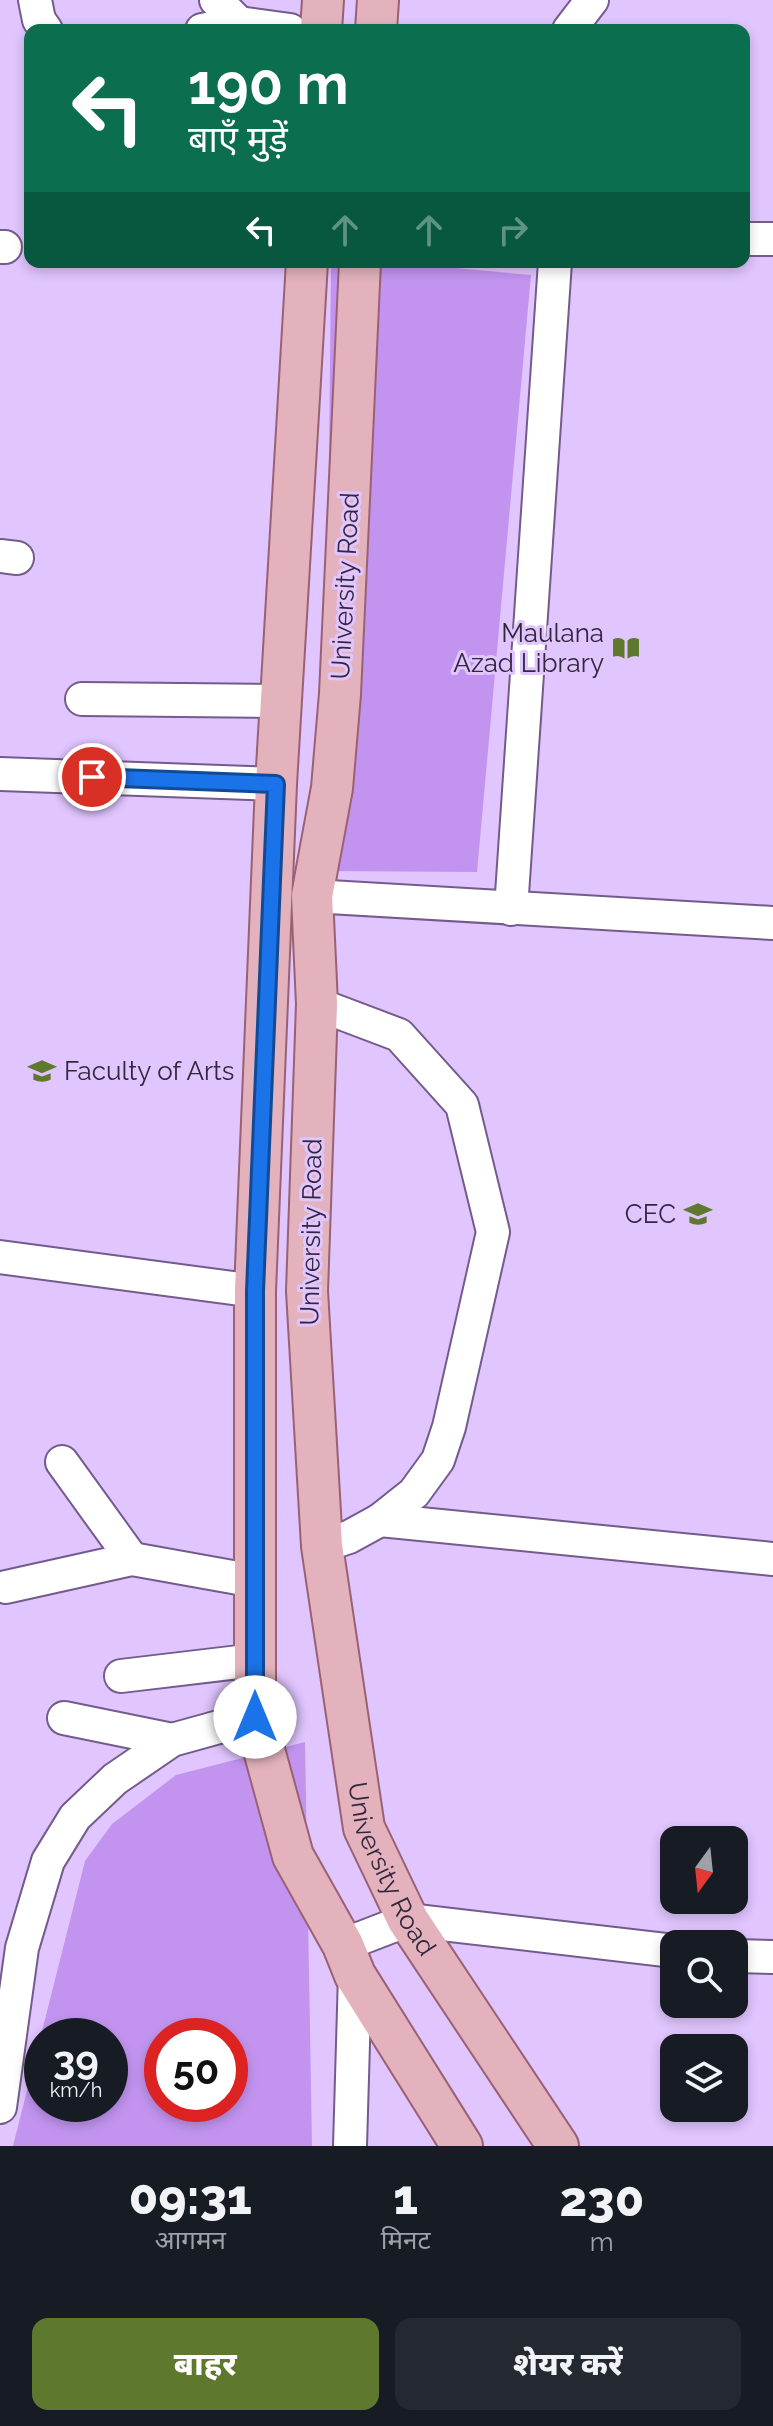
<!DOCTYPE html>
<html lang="hi">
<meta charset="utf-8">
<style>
body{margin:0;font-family:Raleway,"Noto Sans Devanagari",sans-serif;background:#242831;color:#f1f3f6;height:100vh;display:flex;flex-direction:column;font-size:30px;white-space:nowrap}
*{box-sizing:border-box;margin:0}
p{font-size:26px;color:#9ea1a6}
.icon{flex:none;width:44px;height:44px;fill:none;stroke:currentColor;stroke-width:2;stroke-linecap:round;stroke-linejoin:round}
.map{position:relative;height:2146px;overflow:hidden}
.panel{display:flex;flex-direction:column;background:#171b24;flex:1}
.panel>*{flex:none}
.guide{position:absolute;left:24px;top:24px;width:726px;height:244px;border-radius:16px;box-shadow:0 4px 12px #0003;background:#0b6e4f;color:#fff;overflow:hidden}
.needle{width:52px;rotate:195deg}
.tools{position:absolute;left:660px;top:1826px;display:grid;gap:16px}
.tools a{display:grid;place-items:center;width:88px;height:88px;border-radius:16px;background:#171b24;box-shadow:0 4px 12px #0003;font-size:40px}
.speed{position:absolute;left:24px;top:2018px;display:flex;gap:16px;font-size:40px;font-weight:700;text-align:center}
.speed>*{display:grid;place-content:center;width:104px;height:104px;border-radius:50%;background:#171b24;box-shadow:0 4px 12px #0003;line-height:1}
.speed small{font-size:20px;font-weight:400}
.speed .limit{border:12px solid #d22;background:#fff;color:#111}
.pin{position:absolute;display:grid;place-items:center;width:68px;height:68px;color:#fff;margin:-34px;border:4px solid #fff;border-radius:50%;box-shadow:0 2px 8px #0007}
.me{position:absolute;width:88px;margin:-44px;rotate:0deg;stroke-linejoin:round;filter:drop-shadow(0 0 6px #0008)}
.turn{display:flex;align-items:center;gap:28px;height:168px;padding:0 32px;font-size:36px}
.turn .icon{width:104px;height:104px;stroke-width:2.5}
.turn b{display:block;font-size:56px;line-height:68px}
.lanes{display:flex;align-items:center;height:76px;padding:0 32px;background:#0003;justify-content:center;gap:40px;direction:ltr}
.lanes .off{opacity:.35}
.eta{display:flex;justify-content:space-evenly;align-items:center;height:136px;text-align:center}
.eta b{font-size:48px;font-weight:800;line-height:56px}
.button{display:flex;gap:16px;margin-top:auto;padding:16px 32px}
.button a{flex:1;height:92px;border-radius:16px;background:#5e792d;color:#fff;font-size:32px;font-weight:800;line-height:92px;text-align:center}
.button a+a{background:#242831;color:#f1f3f6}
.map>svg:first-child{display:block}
.green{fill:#c294f0;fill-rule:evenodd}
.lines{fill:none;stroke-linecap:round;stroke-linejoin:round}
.minor-casing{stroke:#735b8c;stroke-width:36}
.major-casing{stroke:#996173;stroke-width:44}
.minor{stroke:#fff;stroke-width:32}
.major{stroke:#e3b2bc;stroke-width:40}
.route-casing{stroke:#114b97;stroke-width:20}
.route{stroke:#1a73e8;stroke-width:14}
.labels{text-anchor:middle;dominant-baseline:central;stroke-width:6;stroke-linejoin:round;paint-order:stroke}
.street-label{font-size:26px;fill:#32283e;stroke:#e0c5fe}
.poi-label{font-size:26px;fill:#32283e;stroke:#e0c5fe;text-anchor:end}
</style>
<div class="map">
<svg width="773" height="2146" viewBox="0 0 773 2146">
<rect width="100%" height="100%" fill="#e0c5fe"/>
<g class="green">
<polygon points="331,262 390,262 531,275 477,872 325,871"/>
<path d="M 305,1742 L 312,2146 L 13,2146 L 85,1861 L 112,1824 L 176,1775 ZM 42,2036 L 110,2036 L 110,2104 L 42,2104 ZM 162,2036 L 230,2036 L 230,2104 L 162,2104 Z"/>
</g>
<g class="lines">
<g class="minor-casing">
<g id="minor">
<polyline points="35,0 39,20 46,30"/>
<polyline points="216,0 239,23"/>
<polyline points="202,30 239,23 290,30"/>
<polyline points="569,30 592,0"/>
<polyline points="744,239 773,239"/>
<polyline points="0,247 5,247"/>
<polyline points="0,556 17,558"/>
<polyline points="82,699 280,701"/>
<polyline points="0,774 276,784"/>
<polyline points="312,896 773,923"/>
<polyline points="511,909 555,262"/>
<polyline points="317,1004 399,1035 462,1105 493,1232 449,1427 438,1460 414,1493 380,1520 349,1537 322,1546"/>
<polyline points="0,1257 255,1291"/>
<polyline points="62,1462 132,1559"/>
<polyline points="380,1520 773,1559"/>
<polyline points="6,1587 132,1559 255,1581"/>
<polyline points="121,1676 256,1660"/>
<polyline points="64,1718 172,1740"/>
<polyline points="343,1945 408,1920 674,1951"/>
<polyline points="734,1956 773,1957"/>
<polyline points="0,2107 22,1948 48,1861 75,1817 115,1779 172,1740 255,1717"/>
<polyline points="350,2146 355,1975"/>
</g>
</g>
<g class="major-casing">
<g id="major">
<polyline points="321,30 323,0"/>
<polyline points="376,30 378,0"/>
<polyline points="307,262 276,784 255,1291 255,1717 293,1856 343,1945 355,1975 462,2146"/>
<path id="s1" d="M 360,262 L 340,694 L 332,788 L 312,896 L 317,1004 L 307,1291 L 322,1546 L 364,1828 L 408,1920 L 558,2146"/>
</g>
</g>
<use href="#minor" class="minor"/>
<use href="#major" class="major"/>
</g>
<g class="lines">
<g class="route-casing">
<polyline id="route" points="92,777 276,784 255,1291 255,1717"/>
</g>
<use href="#route" class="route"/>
</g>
<defs>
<g id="library-bare" transform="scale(2.16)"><path d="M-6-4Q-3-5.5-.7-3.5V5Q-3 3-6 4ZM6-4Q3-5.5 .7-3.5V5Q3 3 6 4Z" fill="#5e792d" stroke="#e0c5fe" stroke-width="2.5" paint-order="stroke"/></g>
<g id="university-bare" transform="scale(2.16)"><path d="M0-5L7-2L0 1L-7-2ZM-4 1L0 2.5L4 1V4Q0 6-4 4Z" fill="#5e792d" stroke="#e0c5fe" stroke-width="2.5" paint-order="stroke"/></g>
</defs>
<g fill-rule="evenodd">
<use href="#library-bare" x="626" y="648"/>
<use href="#university-bare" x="42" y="1071"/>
<use href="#university-bare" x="698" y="1214"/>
</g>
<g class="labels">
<g class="street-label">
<text transform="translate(345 586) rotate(-87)">University Road</text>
<text transform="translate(311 1232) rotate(-89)">University Road</text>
<text stroke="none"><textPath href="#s1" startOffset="1620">University Road</textPath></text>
</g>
<g class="poi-label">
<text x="604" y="633">Maulana<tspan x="604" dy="30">Azad Library</tspan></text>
<text x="64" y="1071" text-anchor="start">Faculty of Arts</text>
<text x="676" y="1214">CEC</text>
</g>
</g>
</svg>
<div class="tools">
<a><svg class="needle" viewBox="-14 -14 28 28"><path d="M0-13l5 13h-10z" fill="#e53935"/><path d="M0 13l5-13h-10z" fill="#9ea1a6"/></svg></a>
<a><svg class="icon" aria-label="search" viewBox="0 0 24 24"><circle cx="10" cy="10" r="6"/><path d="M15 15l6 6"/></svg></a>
<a><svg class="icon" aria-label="layers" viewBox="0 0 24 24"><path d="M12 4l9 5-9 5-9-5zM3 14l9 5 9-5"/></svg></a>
</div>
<div class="speed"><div>39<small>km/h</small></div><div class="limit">50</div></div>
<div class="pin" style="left:92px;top:777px;background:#d93025"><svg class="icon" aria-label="arrive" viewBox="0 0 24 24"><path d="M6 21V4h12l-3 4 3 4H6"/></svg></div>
<svg class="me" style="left:255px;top:1717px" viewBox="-20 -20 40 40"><circle r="19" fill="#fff"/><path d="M0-13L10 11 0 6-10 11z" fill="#1a73e8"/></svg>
<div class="guide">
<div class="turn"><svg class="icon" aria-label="left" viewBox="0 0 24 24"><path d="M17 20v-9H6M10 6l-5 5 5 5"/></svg><div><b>190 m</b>बाएँ मुड़ें</div></div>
<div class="lanes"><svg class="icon" aria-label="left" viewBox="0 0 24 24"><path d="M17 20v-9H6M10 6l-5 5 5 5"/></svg><svg class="icon off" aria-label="ahead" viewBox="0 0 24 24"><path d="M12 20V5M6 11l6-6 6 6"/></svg><svg class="icon off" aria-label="ahead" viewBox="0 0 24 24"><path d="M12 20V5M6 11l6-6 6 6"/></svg><svg class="icon off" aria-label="right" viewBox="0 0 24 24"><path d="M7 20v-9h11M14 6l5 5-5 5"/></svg></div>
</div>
</div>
<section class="panel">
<div class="eta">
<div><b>09:31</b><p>आगमन</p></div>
<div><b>1</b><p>मिनट</p></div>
<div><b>230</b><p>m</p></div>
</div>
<div class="button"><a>बाहर</a><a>शेयर करें</a></div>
</section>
